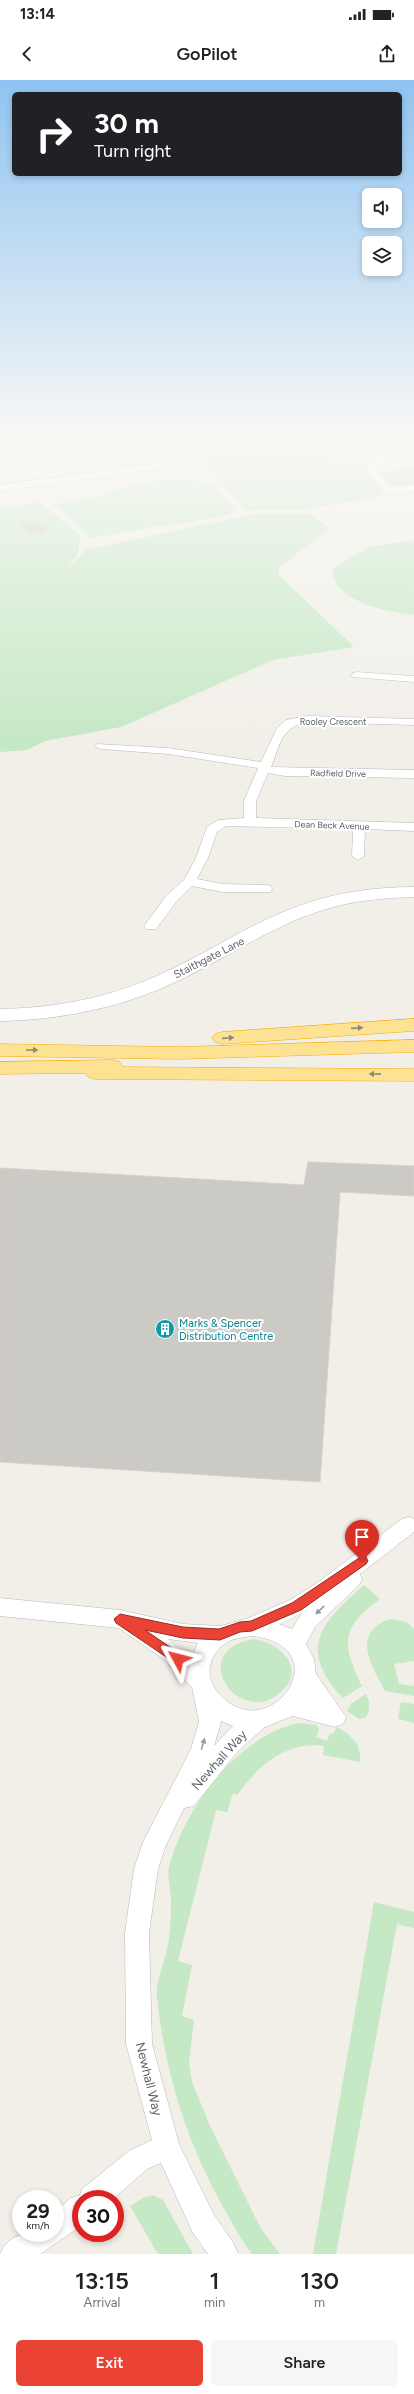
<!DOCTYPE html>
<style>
body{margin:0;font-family:Figtree,sans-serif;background:#f6f6f6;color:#222;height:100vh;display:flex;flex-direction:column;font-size:15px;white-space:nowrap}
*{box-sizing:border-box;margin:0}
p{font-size:13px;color:#767676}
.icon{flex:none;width:22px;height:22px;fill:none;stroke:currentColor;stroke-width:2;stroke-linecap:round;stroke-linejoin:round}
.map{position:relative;height:2174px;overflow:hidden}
.details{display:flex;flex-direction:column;background:#fff;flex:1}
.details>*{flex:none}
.guide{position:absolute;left:12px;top:12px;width:390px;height:84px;border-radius:6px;box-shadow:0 2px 6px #0003;background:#202124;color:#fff;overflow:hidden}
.tools{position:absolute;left:362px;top:108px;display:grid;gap:8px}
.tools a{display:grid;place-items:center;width:40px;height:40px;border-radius:6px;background:#fff;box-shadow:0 2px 6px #0003;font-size:20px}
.speed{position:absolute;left:12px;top:2110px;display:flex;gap:8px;font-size:20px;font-weight:700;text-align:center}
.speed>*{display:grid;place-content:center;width:52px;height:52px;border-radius:50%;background:#fff;box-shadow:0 2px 6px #0003;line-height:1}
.speed small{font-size:10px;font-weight:400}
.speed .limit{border:6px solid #d22;background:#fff;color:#111}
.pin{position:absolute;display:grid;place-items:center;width:34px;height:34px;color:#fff;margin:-41px -17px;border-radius:50% 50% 50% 0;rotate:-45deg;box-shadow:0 0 4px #0007}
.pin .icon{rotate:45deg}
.me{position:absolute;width:44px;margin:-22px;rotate:308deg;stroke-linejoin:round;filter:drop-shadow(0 0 3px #0008)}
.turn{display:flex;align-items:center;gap:14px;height:84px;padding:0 16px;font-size:18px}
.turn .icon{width:52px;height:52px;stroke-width:2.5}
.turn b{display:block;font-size:28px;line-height:34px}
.eta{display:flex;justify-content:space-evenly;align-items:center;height:68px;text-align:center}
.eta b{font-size:24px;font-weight:600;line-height:28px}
.button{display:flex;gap:8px;margin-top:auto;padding:8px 16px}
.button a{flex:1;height:46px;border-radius:6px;background:#ea4335;color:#fff;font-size:16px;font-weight:600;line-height:46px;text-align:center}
.button a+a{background:#f6f6f6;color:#222}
.status{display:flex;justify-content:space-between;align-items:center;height:28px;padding:0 20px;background:#fff;direction:ltr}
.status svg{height:11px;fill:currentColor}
header{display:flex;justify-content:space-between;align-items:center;height:52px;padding:0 16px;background:#fff;font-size:18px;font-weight:600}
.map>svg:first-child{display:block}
.green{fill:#c5e8c5}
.building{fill:#cccac5;stroke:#d6d1c6}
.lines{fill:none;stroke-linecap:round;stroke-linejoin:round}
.street-casing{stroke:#b5b8bc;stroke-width:1}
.secondary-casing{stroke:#b6babf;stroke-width:1}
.highway-casing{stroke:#f9ab00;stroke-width:1}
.street{fill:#fff;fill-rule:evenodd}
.secondary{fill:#fff;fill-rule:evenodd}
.highway{fill:#fde293;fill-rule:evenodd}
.oneway{fill:#8e8975}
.oneway2{fill:#979a9d}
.route{fill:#ea4335;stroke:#982c22}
.labels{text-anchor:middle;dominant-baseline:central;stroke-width:4;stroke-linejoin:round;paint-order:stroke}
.far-street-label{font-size:9px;fill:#5f6368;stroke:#fff}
.street-label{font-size:11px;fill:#5f6368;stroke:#fff}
.culture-label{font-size:11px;fill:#0d838f;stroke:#fff;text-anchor:start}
.near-street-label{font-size:13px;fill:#5f6368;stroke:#fff}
</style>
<div class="status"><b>13:14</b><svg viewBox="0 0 49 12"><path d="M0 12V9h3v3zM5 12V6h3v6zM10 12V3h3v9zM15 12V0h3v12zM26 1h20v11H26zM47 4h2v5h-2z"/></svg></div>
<header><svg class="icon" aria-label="back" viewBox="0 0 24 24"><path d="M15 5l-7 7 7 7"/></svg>GoPilot<svg class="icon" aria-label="share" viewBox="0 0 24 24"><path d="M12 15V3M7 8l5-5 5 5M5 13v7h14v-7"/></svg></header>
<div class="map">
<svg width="414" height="2174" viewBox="0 0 414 2174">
<rect width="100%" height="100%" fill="#f1efe8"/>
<g class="green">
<polygon points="187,359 327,359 326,376 371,382 366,388 383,413 378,417 298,430 247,431 212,393"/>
<path d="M 187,399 L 210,404 L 235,429 L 228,435 L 173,445 L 149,446 L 151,448 L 90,458 L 55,424 L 110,415 L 109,413 C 132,402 161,400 187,399 Z"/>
<polygon points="40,422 80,455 78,473 66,493 85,470 254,434 310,433 330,448 281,486 278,491 279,495 354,567 273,580 121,647 45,661 27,670 0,672 0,429"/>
<path d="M 414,460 L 414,535 C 388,532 329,521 333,488 L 369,467 Z"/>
<path d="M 364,1505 L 380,1519 C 340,1548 342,1564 362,1606 L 343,1618 C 296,1568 322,1542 364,1505 Z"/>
<path d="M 390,1539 L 406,1542 L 414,1549 L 414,1581 L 394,1584 L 399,1604 L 414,1606 L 414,1616 L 385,1611 C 372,1586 350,1553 390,1539 Z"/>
<path d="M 254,1559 C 279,1562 307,1588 282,1611 C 241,1651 183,1571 254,1559 Z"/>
<path d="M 366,1614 C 370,1623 371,1630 365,1638 L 359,1639 L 347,1631 L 351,1624 Z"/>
<polygon points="401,1622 414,1624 414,1643 398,1639"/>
<path d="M 300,1643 L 317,1645 L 319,1649 L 316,1657 L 327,1661 L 330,1653 L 333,1654 L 337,1647 C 351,1655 362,1664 360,1682 L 323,1675 L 324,1666 C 286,1661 258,1686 237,1715 L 233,1713 L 227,1732 L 216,1730 L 178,1881 L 192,1885 L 182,1936 L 194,1940 L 189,1983 L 192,2002 L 211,2048 L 261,2149 L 280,2174 L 252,2174 C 242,2161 234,2146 226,2132 C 188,2066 165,1994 157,1917 C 155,1901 168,1875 169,1857 C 171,1844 171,1831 171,1817 C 170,1808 167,1796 169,1787 C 184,1729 238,1654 300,1643 Z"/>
<polygon points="374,1822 414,1832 414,1848 397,1844 336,2174 313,2174"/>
<polygon points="153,2115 163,2120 193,2174 158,2174 130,2126 143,2118"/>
</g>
<g class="building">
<polygon points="414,387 414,404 392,406 381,393"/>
<polygon points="37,441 47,451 29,454 20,444"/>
<polygon points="308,1082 414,1086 414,1116 340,1112 320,1402 0,1382 0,1088 304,1105"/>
</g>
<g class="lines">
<g class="street-casing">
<g id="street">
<polygon points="43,359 51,359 63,375 62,377 56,377"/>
<polygon points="86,359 94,359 97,363 90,365"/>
<polygon points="177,359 185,359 195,370 188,372"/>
<polygon points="380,359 388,359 392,363 385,365"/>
<polygon points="398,364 405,366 380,383 376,390 391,408 414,405 414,411 389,414 386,413 368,390 374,379"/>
<polygon points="160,383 164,386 163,388 0,411 0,405"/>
<polygon points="356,592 414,596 414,602 352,597 351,595"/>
<path d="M 308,636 L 414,639 L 414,645 L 308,642 C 281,647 281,663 271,687 L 414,690 L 414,698 L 285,696 L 268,693 L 256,721 L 256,738 L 414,743 L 414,751 L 365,749 L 364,776 L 358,780 L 352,776 L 353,749 L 226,746 L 217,752 L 208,778 L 197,799 L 223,804 L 266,805 L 271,806 L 272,809 L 271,812 L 223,812 L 192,806 L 176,822 L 156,849 L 146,849 L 144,846 L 166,816 L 184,800 L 196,778 L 207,747 L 218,740 L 244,738 L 244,721 L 258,688 L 168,674 L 101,669 L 95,666 L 97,664 L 168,668 L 261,682 L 277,648 L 286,640 Z"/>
<path d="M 409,1437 L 414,1439 L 414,1452 L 360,1494 L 362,1499 L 359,1505 L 315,1547 L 306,1564 L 314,1579 L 316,1594 L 346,1637 L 343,1644 L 335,1647 L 293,1636 L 265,1647 L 238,1671 L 194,1726 L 184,1728 L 166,1765 L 158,1789 L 149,1853 L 152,1964 L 179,2064 L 213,2133 L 234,2164 L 238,2174 L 208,2174 L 193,2153 L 161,2083 L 147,2089 L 113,2119 L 81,2119 L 81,2146 L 40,2174 L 0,2174 C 10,2150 33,2153 55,2153 L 55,2131 L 71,2118 L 80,2115 L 82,2109 L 129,2071 L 152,2060 L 126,1964 L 125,1853 L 134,1789 L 143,1762 L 191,1669 L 199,1642 L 192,1607 L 163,1579 L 119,1548 L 0,1536 L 0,1518 L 120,1530 L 183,1544 L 221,1546 L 246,1539 L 290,1520 L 317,1503 L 402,1439 ZM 302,1533 L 292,1549 L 279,1544 ZM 253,1556 C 344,1568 265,1674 216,1610 C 203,1593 211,1571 229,1561 C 237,1558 245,1557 253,1556 ZM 168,1559 L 198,1563 L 191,1578 ZM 221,1641 L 233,1646 L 214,1666 L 221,1642 Z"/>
</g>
</g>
<g class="secondary-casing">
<g id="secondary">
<polygon points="354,359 377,359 414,366 414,372 360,362"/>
<path d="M 414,807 L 414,817 C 386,818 357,820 330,828 C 269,845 218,885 160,909 C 109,930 55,940 0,941 L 0,929 C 50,928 98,920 145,901 C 200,879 248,843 304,824 C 339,812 376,807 414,807 Z"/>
</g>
</g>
<g class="highway-casing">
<g id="highway">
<polygon points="414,939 414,951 222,964 215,962 212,958 215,954 222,952"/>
<polygon points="414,960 414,972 179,979 0,976 0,964 179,967"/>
<polygon points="113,980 120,982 123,987 414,989 414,1001 95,999 88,997 85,993 0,994 0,982"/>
</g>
</g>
<use href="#street" class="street"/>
<use href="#secondary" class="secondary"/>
<use href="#highway" class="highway"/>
</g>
<defs><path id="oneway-solid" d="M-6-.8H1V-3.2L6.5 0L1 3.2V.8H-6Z"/></defs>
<g class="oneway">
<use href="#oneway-solid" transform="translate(357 948) rotate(-4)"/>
<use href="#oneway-solid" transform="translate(228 958) rotate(-4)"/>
<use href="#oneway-solid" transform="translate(32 970)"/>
<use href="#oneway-solid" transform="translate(375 994) rotate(-179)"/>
</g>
<g class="oneway2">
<use href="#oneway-solid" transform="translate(320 1530) rotate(136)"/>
<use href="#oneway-solid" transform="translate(203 1664) rotate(-74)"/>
</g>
<linearGradient id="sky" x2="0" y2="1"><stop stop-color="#8fc3f1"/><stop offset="0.54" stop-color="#f9f8f5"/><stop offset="1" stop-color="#f9f8f5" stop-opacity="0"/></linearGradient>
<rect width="414" height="663" fill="url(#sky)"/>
<polygon class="route" points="362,1476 366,1477 368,1481 366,1484 301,1530 252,1551 240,1552 220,1560 183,1558 145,1550 183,1576 184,1579 178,1585 116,1543 114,1539 120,1534 183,1547 219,1549 240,1542 251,1541 292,1523"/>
<defs>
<g id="building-disc" transform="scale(1)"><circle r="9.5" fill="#0f9aa8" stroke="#fff"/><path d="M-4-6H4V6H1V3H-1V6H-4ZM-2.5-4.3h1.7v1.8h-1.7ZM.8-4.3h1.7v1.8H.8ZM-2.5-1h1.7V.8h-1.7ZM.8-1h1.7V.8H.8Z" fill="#fff"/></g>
</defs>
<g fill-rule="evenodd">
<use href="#building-disc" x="165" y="1249"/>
</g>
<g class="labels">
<g class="far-street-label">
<text x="333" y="641">Rooley Crescent</text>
<text transform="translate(338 693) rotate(1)">Radfield Drive</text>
<text transform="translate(332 745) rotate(2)">Dean Beck Avenue</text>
</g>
<g class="street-label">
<text transform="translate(209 878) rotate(-27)">Staithgate Lane</text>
</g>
<g class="culture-label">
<text x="179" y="1243">Marks &amp; Spencer<tspan x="179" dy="13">Distribution Centre</tspan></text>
</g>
<g class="near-street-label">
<text transform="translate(219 1680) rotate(-48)">Newhall Way</text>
<text transform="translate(149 1999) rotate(76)">Newhall Way</text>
</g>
</g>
</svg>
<div class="tools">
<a><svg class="icon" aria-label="sound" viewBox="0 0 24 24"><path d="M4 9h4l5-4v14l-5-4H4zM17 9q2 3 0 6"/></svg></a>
<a><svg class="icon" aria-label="layers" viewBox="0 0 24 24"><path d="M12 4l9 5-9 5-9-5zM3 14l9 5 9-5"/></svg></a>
</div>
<div class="speed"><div>29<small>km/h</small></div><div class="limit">30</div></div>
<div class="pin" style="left:362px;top:1481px;background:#d93025"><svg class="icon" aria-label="arrive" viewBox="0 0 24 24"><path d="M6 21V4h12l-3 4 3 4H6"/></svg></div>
<svg class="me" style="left:178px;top:1579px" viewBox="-20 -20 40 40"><path d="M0-17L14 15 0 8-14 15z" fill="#ea4335" stroke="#fff" stroke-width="4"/></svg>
<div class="guide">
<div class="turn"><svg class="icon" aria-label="right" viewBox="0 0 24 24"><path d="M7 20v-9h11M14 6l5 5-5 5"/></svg><div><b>30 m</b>Turn right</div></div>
</div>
</div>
<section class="details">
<div class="eta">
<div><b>13:15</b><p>Arrival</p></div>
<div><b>1</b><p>min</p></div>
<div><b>130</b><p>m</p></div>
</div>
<div class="button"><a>Exit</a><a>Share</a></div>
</section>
